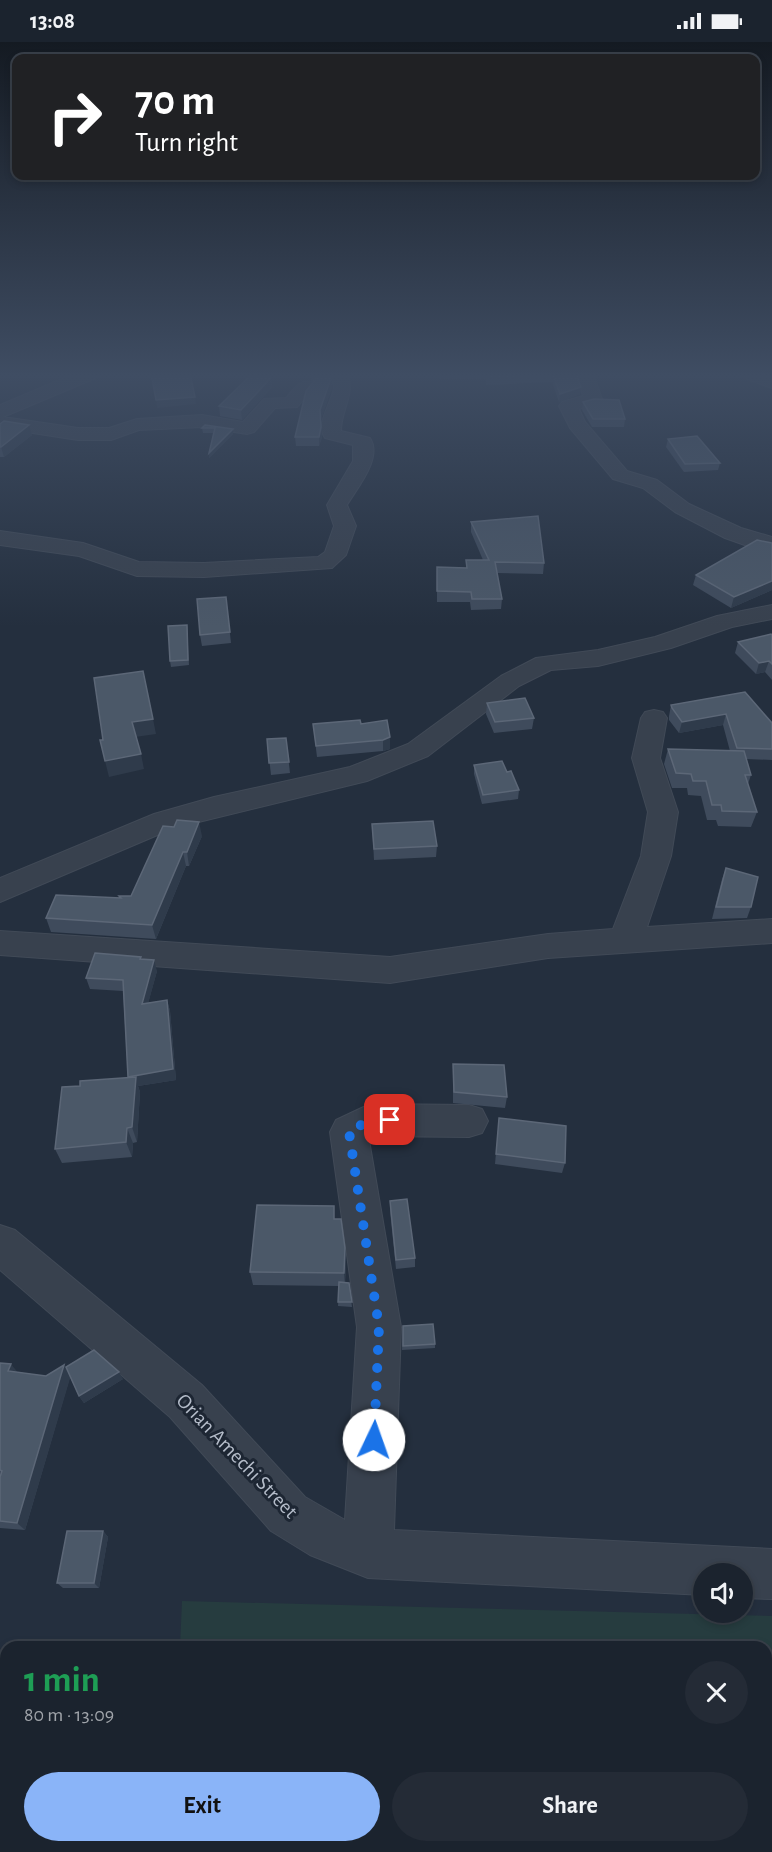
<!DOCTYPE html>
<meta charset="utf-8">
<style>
body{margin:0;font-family:"Alegreya Sans",sans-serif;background:#242b36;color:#f1f3f6;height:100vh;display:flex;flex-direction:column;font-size:22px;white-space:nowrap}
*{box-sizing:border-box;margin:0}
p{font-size:20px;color:#a0a4aa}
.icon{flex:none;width:33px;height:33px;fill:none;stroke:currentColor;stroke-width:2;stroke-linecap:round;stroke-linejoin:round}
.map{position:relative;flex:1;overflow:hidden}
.panel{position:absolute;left:0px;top:1599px;width:772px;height:212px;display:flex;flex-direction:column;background:#1b232e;border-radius:18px 18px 0 0;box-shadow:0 3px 9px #0003,0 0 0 2px #39404a}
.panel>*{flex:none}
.top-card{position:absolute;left:12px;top:12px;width:748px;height:126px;border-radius:12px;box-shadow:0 3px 9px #0003,0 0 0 2px #39404a;background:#202124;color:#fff;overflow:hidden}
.controls{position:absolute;left:693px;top:1521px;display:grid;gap:12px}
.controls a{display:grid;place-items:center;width:60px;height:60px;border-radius:50%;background:#1b232e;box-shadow:0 3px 9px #0003,0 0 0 2px #39404a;font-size:30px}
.pin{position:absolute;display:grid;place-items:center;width:51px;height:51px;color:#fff;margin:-26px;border-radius:12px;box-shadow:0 3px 9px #0006}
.me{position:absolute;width:66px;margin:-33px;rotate:3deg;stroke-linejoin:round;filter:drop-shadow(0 0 4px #0008)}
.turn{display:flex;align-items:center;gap:21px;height:126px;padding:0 24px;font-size:27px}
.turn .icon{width:78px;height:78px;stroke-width:2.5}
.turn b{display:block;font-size:42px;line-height:51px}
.round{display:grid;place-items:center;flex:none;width:63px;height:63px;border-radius:32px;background:#242b36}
.headline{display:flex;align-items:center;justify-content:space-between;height:102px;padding:0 24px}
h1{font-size:36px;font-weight:700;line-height:45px;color:#1e9e55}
.primary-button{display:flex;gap:12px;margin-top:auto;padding:12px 24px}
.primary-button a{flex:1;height:69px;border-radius:36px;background:#8ab4f8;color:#111;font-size:24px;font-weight:700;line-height:69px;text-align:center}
.primary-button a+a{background:#242b36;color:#f1f3f6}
.status{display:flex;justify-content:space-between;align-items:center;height:42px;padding:0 30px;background:#1b232e;direction:ltr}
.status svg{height:16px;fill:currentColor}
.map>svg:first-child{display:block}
.green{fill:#263c3f}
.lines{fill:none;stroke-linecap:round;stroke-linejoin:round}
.minor-casing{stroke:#414a57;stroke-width:2}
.minor{fill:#38414e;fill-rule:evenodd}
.wall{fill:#3f4b5c}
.shaded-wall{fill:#2f3b4b}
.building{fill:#4b5868;stroke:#5c6777;stroke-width:1.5}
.route{stroke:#1a73e8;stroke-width:10;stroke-dasharray:0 18}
.labels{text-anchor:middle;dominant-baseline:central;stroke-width:6;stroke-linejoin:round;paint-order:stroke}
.near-street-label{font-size:21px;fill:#b4bcc9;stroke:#1d2633}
</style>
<div class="status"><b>13:08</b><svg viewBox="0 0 49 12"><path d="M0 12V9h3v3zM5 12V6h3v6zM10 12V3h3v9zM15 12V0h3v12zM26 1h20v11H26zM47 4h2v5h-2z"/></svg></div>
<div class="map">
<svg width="772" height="1810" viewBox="0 0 772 1810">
<rect width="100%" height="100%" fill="#242f3e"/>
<polygon class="green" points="182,1559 772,1574 772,1810 168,1810 169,1804 766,1804 766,1605 180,1605"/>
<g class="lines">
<g class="minor-casing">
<g id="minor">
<path d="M 76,331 L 100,331 L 98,335 L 3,375 L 78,386 L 109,386 L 137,377 L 202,373 L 243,380 L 264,357 L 286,356 C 294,347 299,337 312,340 L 315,344 L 297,365 L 275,366 L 254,390 L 247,392 L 202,385 L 139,388 L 111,398 L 78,398 L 0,386 L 0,363 Z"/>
<path d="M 329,331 L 347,331 C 356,352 341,367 341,389 L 370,396 C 383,416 357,446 347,463 L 356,484 L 346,513 L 332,526 L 204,535 L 137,534 L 79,514 L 0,503 L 0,489 L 83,501 L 139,520 L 204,521 L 318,515 L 325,510 L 334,484 L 327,463 L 353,419 L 353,403 L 325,396 C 315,381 332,361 334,345 C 334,340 331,335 329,331 Z"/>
<polygon points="575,331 593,331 602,357 599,361 579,367 585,380 627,429 657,438 689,462 741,486 772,495 772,509 756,507 725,496 675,470 643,446 613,437 570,386 559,364 562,360 583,354"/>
<polygon points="740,331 764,331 772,335 772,346 742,335"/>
<polygon points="772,563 772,577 732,585 671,606 598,624 551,628 519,644 428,714 367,739 174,786 0,860 0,836 154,772 214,755 350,725 408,702 501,634 536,616 598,608 655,595 717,574"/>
<polygon points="654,668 663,670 667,676 660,716 678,770 671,814 647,885 772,877 772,901 548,916 390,941 0,913 0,889 390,915 548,892 613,887 641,814 648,770 632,716 641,676 645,670"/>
<polygon points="370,1062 469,1063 482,1067 488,1079 482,1091 469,1095 375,1094 369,1098 401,1285 394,1488 772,1507 772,1557 742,1556 742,1532 704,1532 704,1553 368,1536 310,1513 271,1489 170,1375 0,1228 0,1183 15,1188 202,1343 305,1455 345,1478 357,1285 330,1090 336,1078"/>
</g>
</g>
<use href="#minor" class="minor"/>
</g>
<g class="wall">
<polygon points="311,331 330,331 332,345 321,377 322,395 319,404 296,404 295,395 313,340 311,338"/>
<polygon points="439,331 576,331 581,345 580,352 559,360 552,340 486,343 486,337 439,337"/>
<polygon points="271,336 272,345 242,378 220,374 219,364"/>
<polygon points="583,360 625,377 624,385 592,385 582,368"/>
<polygon points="0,382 32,393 4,415 0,415"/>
<polygon points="202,386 233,387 233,392 209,416 213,391 203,391"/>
<polygon points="668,397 720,421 718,428 684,430 666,405"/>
<polygon points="471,480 544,521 543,532 497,531 502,557 501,567 471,568 470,560 437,560 437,525 466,526 466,518 483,518 471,490"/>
<polygon points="772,501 772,548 731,566 693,543 696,533"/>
<polygon points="226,555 231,601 202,604 200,593"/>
<polygon points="187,583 189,623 171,625 170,619"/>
<polygon points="772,593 772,638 765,630 756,632 735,611 738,600"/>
<polygon points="745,650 772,681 772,718 746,717 751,733 748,742 757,770 751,785 718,784 716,778 707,778 701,754 688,753 687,746 672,746 664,722 668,707 730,709 723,683 679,691 669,678 669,674 671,663"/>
<polygon points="487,661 534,676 532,687 494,691 486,672"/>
<polygon points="313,682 361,682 390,695 390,707 383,709 317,715"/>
<polygon points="286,696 290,731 271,733 267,697"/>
<polygon points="474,723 507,730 519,748 518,757 482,762 474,732"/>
<polygon points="372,782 437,804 436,815 374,818"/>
<polygon points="202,794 189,824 186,824 156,897 51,890 46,876 120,856 119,854 131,854"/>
<polygon points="726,826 751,865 747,876 712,877 722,837"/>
<polygon points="142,918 157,929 148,961 167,958 170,969 176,1038 138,1044 140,1050 137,1100 133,1101 132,1115 62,1121 55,1107 80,1044 128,1036 123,949 90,947 86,936"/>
<polygon points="453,1022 507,1055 505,1066 453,1061"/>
<polygon points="499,1076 565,1121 562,1131 495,1122"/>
<polygon points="390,1159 415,1216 415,1225 396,1227 390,1169"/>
<polygon points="335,1177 345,1206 346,1219 345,1241 349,1241 352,1265 338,1264 339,1244 253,1243 250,1230"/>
<polygon points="403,1284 435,1302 435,1306 402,1308"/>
<polygon points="0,1321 17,1330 46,1334 64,1323 66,1326 123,1337 84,1361 79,1354 70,1335 25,1488 0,1486"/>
<polygon points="103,1489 108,1495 99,1546 63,1546 57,1541"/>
</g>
<g class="shaded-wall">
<polygon points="271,336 272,345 242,378 241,368"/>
<polygon points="331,336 332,345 321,377 320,368"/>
<polygon points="581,345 580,352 559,360 560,352"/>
<polygon points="195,355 196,362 157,366 156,358"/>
<polygon points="29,383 32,393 4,415 1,405"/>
<polygon points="321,385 322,395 319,404 319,395"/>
<polygon points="233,387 233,392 209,416 209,411"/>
<polygon points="772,539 772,548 731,566 734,555"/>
<polygon points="769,619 765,630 756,632 759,621"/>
<polygon points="726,672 723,683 679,691 682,680"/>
<polygon points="153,677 156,692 135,695 132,680"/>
<polygon points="390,695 390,707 383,709 383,698"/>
<polygon points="141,712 144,727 109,735 105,719"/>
<polygon points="199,780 202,794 189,824 187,810"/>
<polygon points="183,810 186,824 156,897 152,883"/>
<polygon points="154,918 157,929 145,973 142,962"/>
<polygon points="167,958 170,969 176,1038 138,1044 140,1050 137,1100 132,1085 128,1035"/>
<polygon points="127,1086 133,1101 132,1115 126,1100"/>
<polygon points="345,1206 346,1219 345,1244 344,1231"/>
<polygon points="11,1322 19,1332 8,1329"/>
<polygon points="64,1323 71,1333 25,1488 17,1481"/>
<polygon points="119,1330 123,1337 84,1361 79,1354"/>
<polygon points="103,1489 108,1495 99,1546 94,1541"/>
</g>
<g class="building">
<polygon points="151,331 190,331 195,355 156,358"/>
<polygon points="253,331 267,331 271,336 241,368 219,364"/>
<polygon points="313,331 330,331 331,336 320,368 321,385 319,395 295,395 306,349 317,335"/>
<polygon points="486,331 576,331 581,345 560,352 553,333 487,335"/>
<polygon points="594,357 619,358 625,377 593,377 583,360"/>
<polygon points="4,379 29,383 1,405 0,405 0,382"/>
<polygon points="205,383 233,387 209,411 215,386 202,386"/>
<polygon points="697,394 720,421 685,422 668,397"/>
<polygon points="538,474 544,521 495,520 502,557 472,557 471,550 437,549 437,525 467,526 466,518 489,518 471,480"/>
<polygon points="757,498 772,501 772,539 734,555 696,533"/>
<polygon points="226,555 230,590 200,593 197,557"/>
<polygon points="187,583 188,618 170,619 168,584"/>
<polygon points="771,592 772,593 772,622 769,619 759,621 738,600"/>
<polygon points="143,629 153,677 132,680 141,712 105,719 100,698 103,698 94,636"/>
<polygon points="745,650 772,681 772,707 737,706 726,672 682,680 672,666 671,663"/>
<polygon points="525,656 534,676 495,680 487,661"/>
<polygon points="360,678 361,682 387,678 390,695 383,698 316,704 313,682"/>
<polygon points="286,696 289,720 269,721 267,697"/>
<polygon points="668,707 744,709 751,733 745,733 757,770 722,769 721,763 712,763 706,739 693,739 691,732 676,731"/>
<polygon points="502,719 507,730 511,729 519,748 483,753 474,723"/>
<polygon points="177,778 199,780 187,810 183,810 152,883 46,876 56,853 121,856 119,854 131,854 163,784 174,785"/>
<polygon points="433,779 437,804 374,807 372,782"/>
<polygon points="726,826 758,835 751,865 716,865"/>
<polygon points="95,911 141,915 140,917 154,918 142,962 167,958 173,1027 128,1035 123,938 86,936"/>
<polygon points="453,1022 504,1023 507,1055 454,1050"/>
<polygon points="136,1035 132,1085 127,1086 126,1100 55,1107 62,1045 80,1044 80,1039"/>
<polygon points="499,1076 566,1084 565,1121 496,1112"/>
<polygon points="407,1157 415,1216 396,1218 390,1159"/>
<polygon points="257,1163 334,1164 334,1177 341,1177 345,1206 344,1231 250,1230"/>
<polygon points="339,1240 349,1241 352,1260 338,1260"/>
<polygon points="433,1282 435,1302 403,1304 403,1284"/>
<polygon points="94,1308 119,1330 79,1354 66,1325"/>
<polygon points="0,1321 11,1322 8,1329 46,1334 64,1323 17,1481 0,1479 0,1435 2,1429 0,1428"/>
<polygon points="67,1489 103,1489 94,1541 57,1541"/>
</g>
<linearGradient id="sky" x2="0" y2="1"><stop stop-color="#141a22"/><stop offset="0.57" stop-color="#3f4d63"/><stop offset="1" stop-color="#3f4d63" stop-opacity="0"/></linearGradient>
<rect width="772" height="585" fill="url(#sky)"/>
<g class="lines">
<polyline class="route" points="374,1398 379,1285 349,1090 370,1078 390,1078"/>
</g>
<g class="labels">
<g class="near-street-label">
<text transform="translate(237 1414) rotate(46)">Orian Amechi Street</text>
</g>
</g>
</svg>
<div class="controls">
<a><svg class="icon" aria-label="sound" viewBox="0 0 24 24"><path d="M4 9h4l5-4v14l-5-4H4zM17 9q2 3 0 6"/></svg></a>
</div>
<div class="pin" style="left:390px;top:1078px;background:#d93025"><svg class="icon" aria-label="arrive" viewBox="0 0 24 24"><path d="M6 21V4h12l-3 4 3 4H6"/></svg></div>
<svg class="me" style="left:374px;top:1398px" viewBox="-20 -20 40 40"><circle r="19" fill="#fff"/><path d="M0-13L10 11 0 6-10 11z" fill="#1a73e8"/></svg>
<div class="top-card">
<div class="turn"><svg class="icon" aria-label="right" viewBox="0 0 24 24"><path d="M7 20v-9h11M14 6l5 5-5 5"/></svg><div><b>70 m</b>Turn right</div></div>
</div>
<section class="panel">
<div class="headline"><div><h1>1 min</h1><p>80 m · 13:09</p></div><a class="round"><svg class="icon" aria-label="close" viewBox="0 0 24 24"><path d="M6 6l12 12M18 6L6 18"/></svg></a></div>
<div class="primary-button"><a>Exit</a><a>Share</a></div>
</section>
</div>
